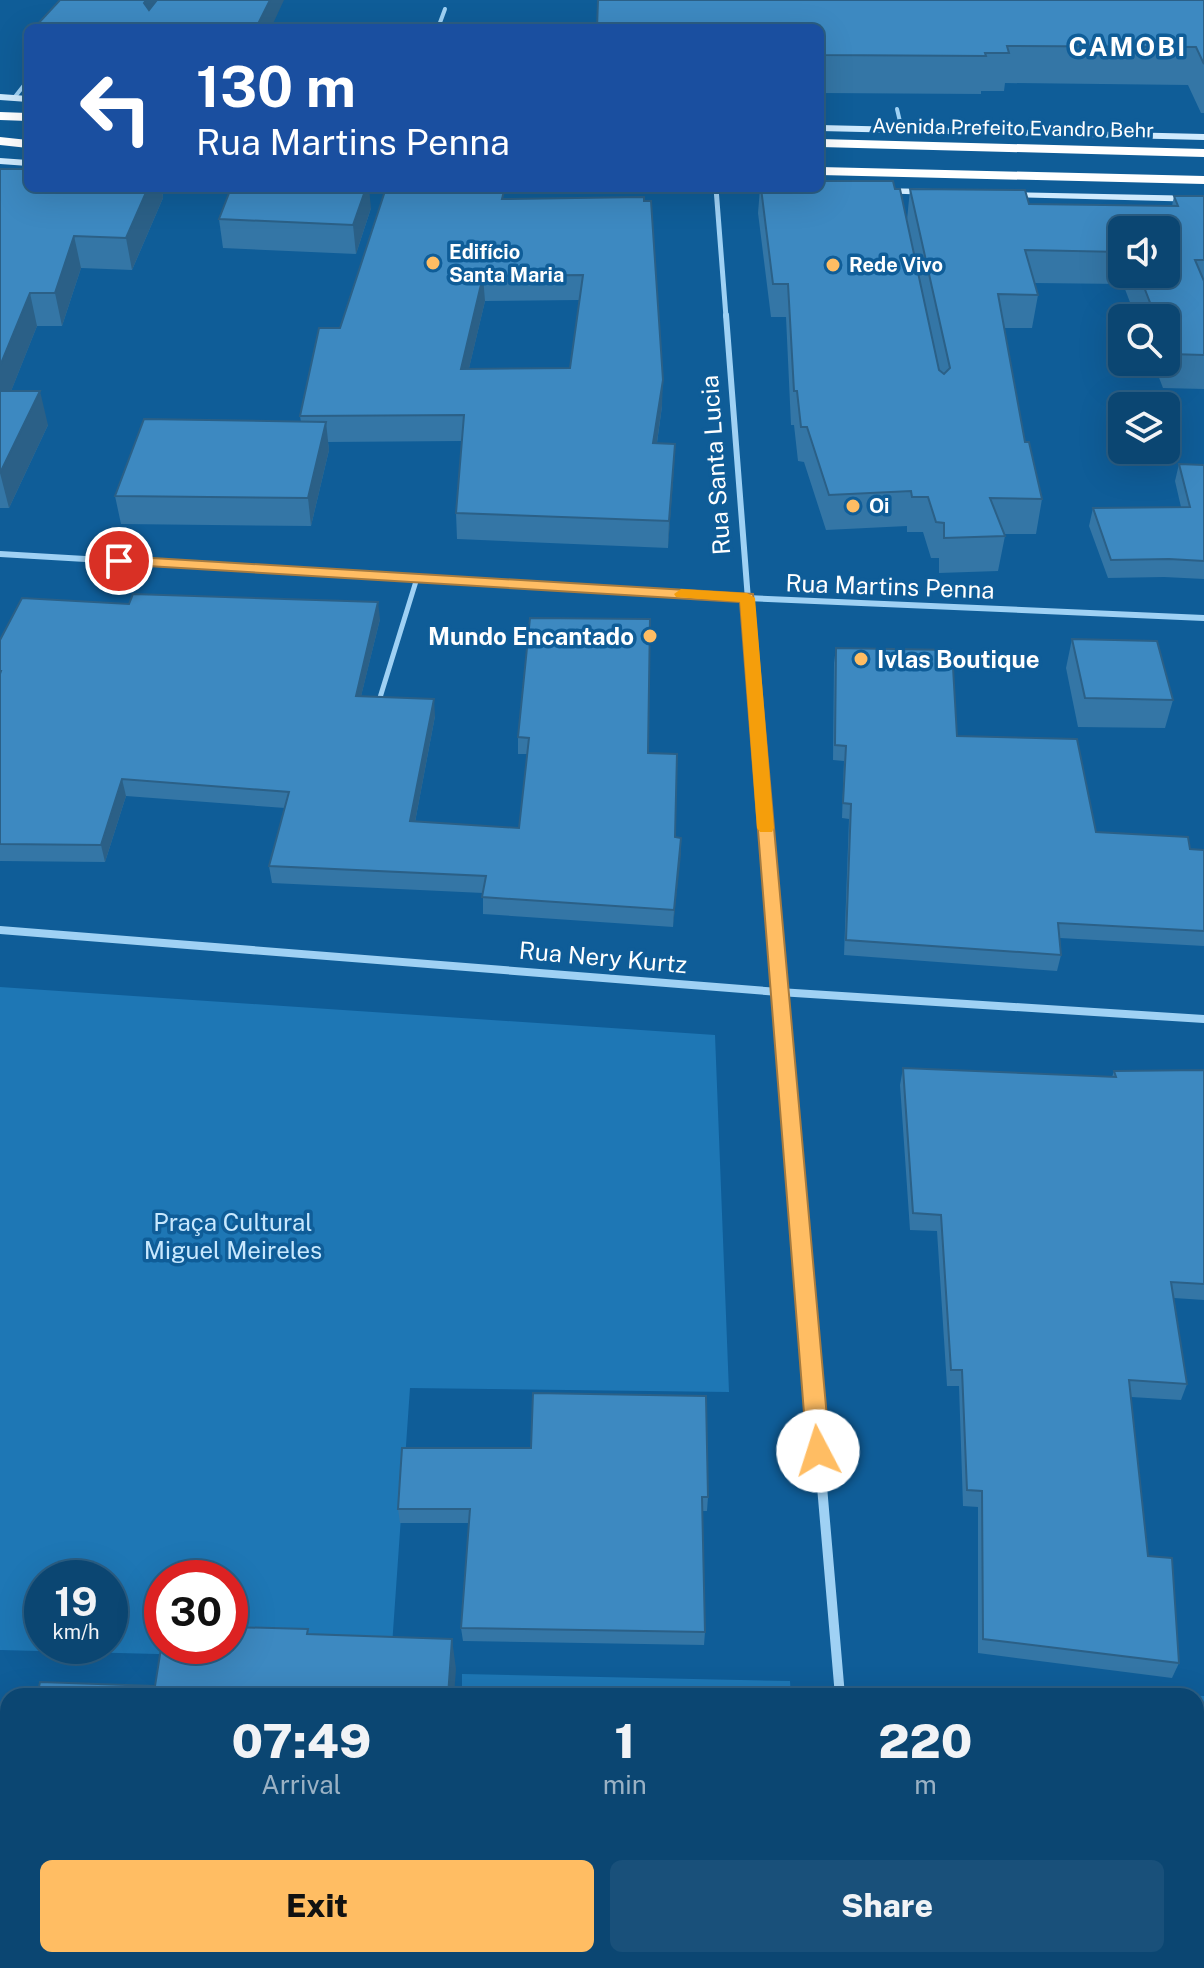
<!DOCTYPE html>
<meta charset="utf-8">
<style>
body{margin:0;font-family:"Public Sans",sans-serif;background:#19507a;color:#f1f3f6;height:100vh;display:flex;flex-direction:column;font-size:30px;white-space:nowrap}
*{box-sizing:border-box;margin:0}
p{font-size:26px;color:#9ab1c4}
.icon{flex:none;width:44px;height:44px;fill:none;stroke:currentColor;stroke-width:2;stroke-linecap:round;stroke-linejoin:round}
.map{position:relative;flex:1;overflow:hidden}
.drawer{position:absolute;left:0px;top:1688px;width:1204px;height:280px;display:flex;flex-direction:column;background:#0b4672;border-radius:24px 24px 0 0;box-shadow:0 8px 32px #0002,0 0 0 2px #2b5e84}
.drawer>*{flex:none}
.hud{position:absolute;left:24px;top:24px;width:800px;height:168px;border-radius:12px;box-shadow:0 8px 32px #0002,0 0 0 2px #2b5e84;background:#1a4fa0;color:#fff;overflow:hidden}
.tools{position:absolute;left:1108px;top:216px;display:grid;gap:16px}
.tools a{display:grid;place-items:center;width:72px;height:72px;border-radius:12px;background:#0b4672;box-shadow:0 8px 32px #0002,0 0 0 2px #2b5e84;font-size:40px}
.speed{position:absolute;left:24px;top:1560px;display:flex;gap:16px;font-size:40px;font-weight:700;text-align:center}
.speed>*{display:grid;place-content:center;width:104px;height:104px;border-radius:50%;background:#0b4672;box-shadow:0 8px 32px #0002,0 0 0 2px #2b5e84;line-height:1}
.speed small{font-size:20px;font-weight:400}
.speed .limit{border:12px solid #d22;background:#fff;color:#111}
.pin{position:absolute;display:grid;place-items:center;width:68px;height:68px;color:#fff;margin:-34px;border:4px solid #fff;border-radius:50%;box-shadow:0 2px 8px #0007}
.me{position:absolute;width:88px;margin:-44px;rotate:355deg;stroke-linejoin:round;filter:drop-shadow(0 0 6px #0008)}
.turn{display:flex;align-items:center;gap:28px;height:168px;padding:0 40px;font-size:36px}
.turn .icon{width:104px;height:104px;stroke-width:2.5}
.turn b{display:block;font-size:56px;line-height:68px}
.eta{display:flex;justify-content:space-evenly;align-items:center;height:136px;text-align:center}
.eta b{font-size:48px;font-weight:800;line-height:56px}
.action{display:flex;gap:16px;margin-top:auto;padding:16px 40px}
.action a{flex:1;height:92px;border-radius:12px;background:#ffbd63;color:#111;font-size:32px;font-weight:800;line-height:92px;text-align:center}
.action a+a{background:#19507a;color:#f1f3f6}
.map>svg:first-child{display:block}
.green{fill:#1e77b5;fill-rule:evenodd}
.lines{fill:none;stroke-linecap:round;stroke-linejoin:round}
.lane-far1{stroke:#9fd1f4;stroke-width:4}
.lane{stroke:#9fd1f4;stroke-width:5}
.street-far3{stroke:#9fd1f4;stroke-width:5}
.street-far2{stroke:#9fd1f4;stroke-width:6}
.street-far1{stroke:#9fd1f4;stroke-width:8}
.street{stroke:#9fd1f4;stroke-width:10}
.secondary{fill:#cfeafd;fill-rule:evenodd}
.highway{fill:#fff;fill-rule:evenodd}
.wall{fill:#3476a6;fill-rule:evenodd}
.shaded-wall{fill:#2b6087}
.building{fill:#3d89c1;stroke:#2b6087;stroke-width:2;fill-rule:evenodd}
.route{fill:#ffbd63;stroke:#a67b40;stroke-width:2}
.slow{fill:#f59e0b}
.poi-dot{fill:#ffbd63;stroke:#0f5d98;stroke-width:3}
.labels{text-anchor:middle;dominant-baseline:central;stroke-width:7;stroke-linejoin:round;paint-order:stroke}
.far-street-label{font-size:20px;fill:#fff;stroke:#0f5d98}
.far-poi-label{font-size:20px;font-weight:bold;fill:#fff;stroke:#0f5d98;text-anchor:start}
.street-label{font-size:24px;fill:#fff;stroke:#0f5d98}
.poi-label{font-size:24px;font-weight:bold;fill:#fff;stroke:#0f5d98;text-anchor:end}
.park-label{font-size:24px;fill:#c8e8fe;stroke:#0f5d98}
.far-district-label{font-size:26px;font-weight:bold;letter-spacing:2px;fill:#fff;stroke:#0f5d98}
</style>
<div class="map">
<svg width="1204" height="1968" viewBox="0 0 1204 1968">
<rect width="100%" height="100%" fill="#0f5d98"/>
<g class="green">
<path d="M 0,987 L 715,1035 L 729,1392 L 410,1388 L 391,1660 L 0,1650 ZM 42,1578 L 110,1578 L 110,1646 L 42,1646 ZM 162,1578 L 230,1578 L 230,1646 L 162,1646 Z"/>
<polygon points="462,1674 790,1681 791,1696 462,1696"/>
<polygon points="910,1686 1204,1696 1204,1968 944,1968 943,1960 1196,1960 1196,1696 911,1696"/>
<polygon points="456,1960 806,1960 807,1968 456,1968"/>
</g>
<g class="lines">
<g class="lane-far1">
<polyline points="438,28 445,9"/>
<polyline points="14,98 25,84"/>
<polyline points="897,109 902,130"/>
</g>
<polyline class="lane" points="378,704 417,578"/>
<polyline class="street-far3" points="716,188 726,317"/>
<g class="street-far2">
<polyline points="726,315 758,729"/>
<polyline points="0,554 747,598 1204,618"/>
</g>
<g class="street-far1">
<polyline points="758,727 803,1267"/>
<polyline points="0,930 779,992 1204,1019"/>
</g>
<g class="street">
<polyline points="803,1265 840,1696"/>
<polyline points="862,1960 863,1968"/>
</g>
<g class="secondary">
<polygon points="0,94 28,96 28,102 0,100"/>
<polygon points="820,125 1204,134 1204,140 820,131"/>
<polygon points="0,158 28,160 28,166 0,164"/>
<polygon points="876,188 932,189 937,192 932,195 879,193 874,190"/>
<polygon points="1004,192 1204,196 1204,202 1007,197 1002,194"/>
</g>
<g class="highway">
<polygon points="0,112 28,113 28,121 0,120"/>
<polygon points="0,137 28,140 28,148 0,145"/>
<polygon points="820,139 1204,149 1204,157 820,147"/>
<polygon points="820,167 1204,176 1204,184 820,175"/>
</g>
</g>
<g class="wall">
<polygon points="1204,0 1204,113 1201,113 1188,85 1005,83 1004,91 981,91 981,94 820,93 820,28"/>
<polygon points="0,169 28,188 162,188 163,198 132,270 81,268 62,326 37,326 11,391 48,425 9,508 0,508"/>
<path d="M 760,188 L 895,189 L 907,220 L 910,189 L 1029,204 L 1172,206 L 1174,196 L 1204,196 L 1204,389 L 1163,388 L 1153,362 L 1166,362 L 1166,318 L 1136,318 L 1123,284 L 1034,283 L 1038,295 L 1032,328 L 1004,328 L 1025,442 L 1042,499 L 1036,534 L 1004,534 L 1005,536 L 998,571 L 939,573 L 939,558 L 931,558 L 923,532 L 907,532 L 907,526 L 826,530 L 804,462 L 798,461 L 794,425 L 791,425 L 786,317 L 771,317 L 758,213 ZM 1122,230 L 1166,274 L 1122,274 Z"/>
<path d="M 644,197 L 662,406 L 657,443 L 675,444 L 668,548 L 457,539 L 456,513 L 462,441 L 328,442 L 329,450 L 311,526 L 121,524 L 115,496 L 301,422 L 300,416 L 340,328 L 504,199 ZM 579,300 L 570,368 L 469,368 L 485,301 Z"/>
<polygon points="371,208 356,254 223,248 219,219"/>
<polygon points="1179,464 1204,465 1204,579 1164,577 1108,578 1089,526 1093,508 1181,507 1175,481"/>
<polygon points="530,618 648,753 675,837 681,838 673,927 483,914 483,893 272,883 269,866 285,808 126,796 105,862 0,861 0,640 380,619 361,696 435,716 415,822 519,828 527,754 518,754 518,737"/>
<polygon points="1072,639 1173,700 1165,728 1078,727 1066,668"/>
<polygon points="836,648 957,736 1096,832 1190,849 1204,850 1204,946 1060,938 1061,955 1057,971 844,955 849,819 842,818 844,761 833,760 834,663"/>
<polygon points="903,1068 1112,1077 1114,1071 1204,1070 1204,1300 1174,1298 1187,1384 1181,1400 1131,1397 1148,1556 1179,1663 1172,1678 978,1653 978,1507 963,1506 959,1386 947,1386 937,1231 910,1230 900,1085"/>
<polygon points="708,1497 707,1511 702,1511 705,1632 704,1645 463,1641 461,1628 469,1523 400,1523 398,1509"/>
</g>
<g class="shaded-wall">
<polygon points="146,0 164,0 148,27 144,3"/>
<polygon points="270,0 284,0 271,28 256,28"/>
<polygon points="148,188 162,188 163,198 132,270 126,238"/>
<polygon points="366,188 369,188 371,208 356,254 353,225"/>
<polygon points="74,236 81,268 62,326 55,293"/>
<polygon points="483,276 485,301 463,394 461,369"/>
<polygon points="30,293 37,326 0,419 0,366"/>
<polygon points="663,380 662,406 653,470 653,443"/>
<polygon points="40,391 48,425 9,508 0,473"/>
<polygon points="326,422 329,450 311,526 308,498"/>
<polygon points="675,444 674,470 668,548 669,521"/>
<polygon points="378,602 380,619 357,713 356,696"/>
<polygon points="434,699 435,716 412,838 410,821"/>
<polygon points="122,779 126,796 105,862 101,845"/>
<polygon points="681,838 681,855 673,927 674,910"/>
<polygon points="452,1639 456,1669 454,1696 448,1696"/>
<polygon points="85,1960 104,1960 102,1968 83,1968"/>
<polygon points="436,1960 440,1960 440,1968 435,1968"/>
</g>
<g class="building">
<polygon points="60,0 146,0 144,3 149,10 157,0 270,0 256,28 34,28"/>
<polygon points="598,0 1204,0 1204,64 1196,47 1007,46 1009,53 985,53 986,56 820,55 820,28 597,28"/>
<polygon points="0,169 28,169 28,188 148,188 126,238 74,236 55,293 30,293 0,366"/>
<polygon points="820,181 893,181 895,189 900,189 939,370 944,374 950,368 910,189 1025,190 1029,204 1178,206 1174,196 1204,196 1204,260 1195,260 1204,281 1204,355 1170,354 1166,344 1166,318 1156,318 1139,274 1166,274 1166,230 1122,230 1122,252 1025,250 1038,295 998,294 1025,442 1029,442 1042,499 990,498 1005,536 944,538 944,523 936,522 928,497 912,497 911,491 829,495 807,427 801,427 797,391 794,391 788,284 773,284 761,188 820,188"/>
<polygon points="231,188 366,188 353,225 219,219"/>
<path d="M 386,188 L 504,191 L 502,199 L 644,197 L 644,201 L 651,201 L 663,380 L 653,443 L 675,444 L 669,521 L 456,513 L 464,415 L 300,416 L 319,328 L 340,328 ZM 583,275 L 570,368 L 461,369 L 483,276 Z"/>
<polygon points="0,391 40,391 0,473"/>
<polygon points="144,419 326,422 308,498 115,496"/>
<polygon points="1179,464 1204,465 1204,561 1169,559 1111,560 1093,508 1190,507"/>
<polygon points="133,594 378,602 356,696 434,699 410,821 519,828 529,738 518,737 530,618 650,619 648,753 677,754 675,837 681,838 674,910 482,897 486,876 269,866 289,792 122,779 101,845 0,844 0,674 1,671 0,671 0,640 22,598 129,604"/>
<polygon points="1072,639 1157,641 1173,700 1085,698"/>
<polygon points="836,648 952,650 957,736 1077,739 1096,832 1188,837 1190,849 1204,850 1204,931 1058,923 1061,955 846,940 851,804 843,803 846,746 835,745"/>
<polygon points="903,1068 1116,1077 1114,1071 1204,1070 1204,1284 1171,1282 1187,1384 1129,1380 1148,1556 1172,1558 1179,1663 983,1639 982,1491 967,1490 962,1370 951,1370 941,1215 913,1213"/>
<polygon points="533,1393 706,1396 708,1497 702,1497 705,1632 461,1628 470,1509 398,1509 402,1448 531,1448"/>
<polygon points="230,1627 308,1629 307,1634 452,1639 448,1696 37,1696 40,1682 155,1686 162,1642 162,1646 230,1646"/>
<polygon points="0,1809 8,1809 8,1960 85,1960 83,1968 0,1968"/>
<polygon points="308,1960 436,1960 435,1968 307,1968"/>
</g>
<polygon class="route" points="119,556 753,594 830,1451 826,1458 818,1461 810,1458 807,1451 740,602 114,564 111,561"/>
<polygon class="slow" points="681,589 747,593 755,598 774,828 772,832 760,832 757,828 740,602 676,597 674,594"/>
<g class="poi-dot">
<circle cx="433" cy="263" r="8"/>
<circle cx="833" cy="265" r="8"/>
<circle cx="853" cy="506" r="8"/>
<circle cx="650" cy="636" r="8"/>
<circle cx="861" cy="659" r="8"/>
</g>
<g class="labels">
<g class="far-street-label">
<text transform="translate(1013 128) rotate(1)">Avenida Prefeito Evandro Behr</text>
</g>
<g class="far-poi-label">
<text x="449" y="252">Edifício<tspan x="449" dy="23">Santa Maria</tspan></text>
<text x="849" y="265">Rede Vivo</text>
<text x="869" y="506">Oi</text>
</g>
<g class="street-label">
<text transform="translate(715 465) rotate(-94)">Rua Santa Lucia</text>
<text transform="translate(890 586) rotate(2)">Rua Martins Penna</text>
<text transform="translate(603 957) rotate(5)">Rua Nery Kurtz</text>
</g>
<g class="poi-label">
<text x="634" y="636">Mundo Encantado</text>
<text x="877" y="659" text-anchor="start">Ivlas Boutique</text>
</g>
<g class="park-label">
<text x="233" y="1222">Praça Cultural<tspan x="233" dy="28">Miguel Meireles</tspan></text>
</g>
<g class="far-district-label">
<text x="1128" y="46">CAMOBI</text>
</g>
</g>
</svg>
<div class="tools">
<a><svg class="icon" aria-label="sound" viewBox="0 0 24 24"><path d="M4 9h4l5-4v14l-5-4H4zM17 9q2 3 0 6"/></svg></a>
<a><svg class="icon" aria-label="search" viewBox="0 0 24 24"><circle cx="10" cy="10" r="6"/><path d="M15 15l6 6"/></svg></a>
<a><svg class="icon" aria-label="layers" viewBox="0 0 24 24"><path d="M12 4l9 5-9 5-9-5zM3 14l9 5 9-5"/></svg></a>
</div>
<div class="speed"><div>19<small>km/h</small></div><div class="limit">30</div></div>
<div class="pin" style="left:119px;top:561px;background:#d93025"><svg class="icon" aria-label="arrive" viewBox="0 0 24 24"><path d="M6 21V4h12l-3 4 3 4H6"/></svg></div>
<svg class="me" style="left:818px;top:1451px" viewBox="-20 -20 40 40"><circle r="19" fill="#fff"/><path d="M0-13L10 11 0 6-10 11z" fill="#ffbd63"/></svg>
<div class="hud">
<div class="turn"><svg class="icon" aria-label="left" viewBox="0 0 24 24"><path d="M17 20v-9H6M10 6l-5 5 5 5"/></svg><div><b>130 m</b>Rua Martins Penna</div></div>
</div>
<section class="drawer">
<div class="eta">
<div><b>07:49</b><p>Arrival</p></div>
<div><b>1</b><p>min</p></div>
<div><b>220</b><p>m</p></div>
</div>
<div class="action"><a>Exit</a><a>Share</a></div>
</section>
</div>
